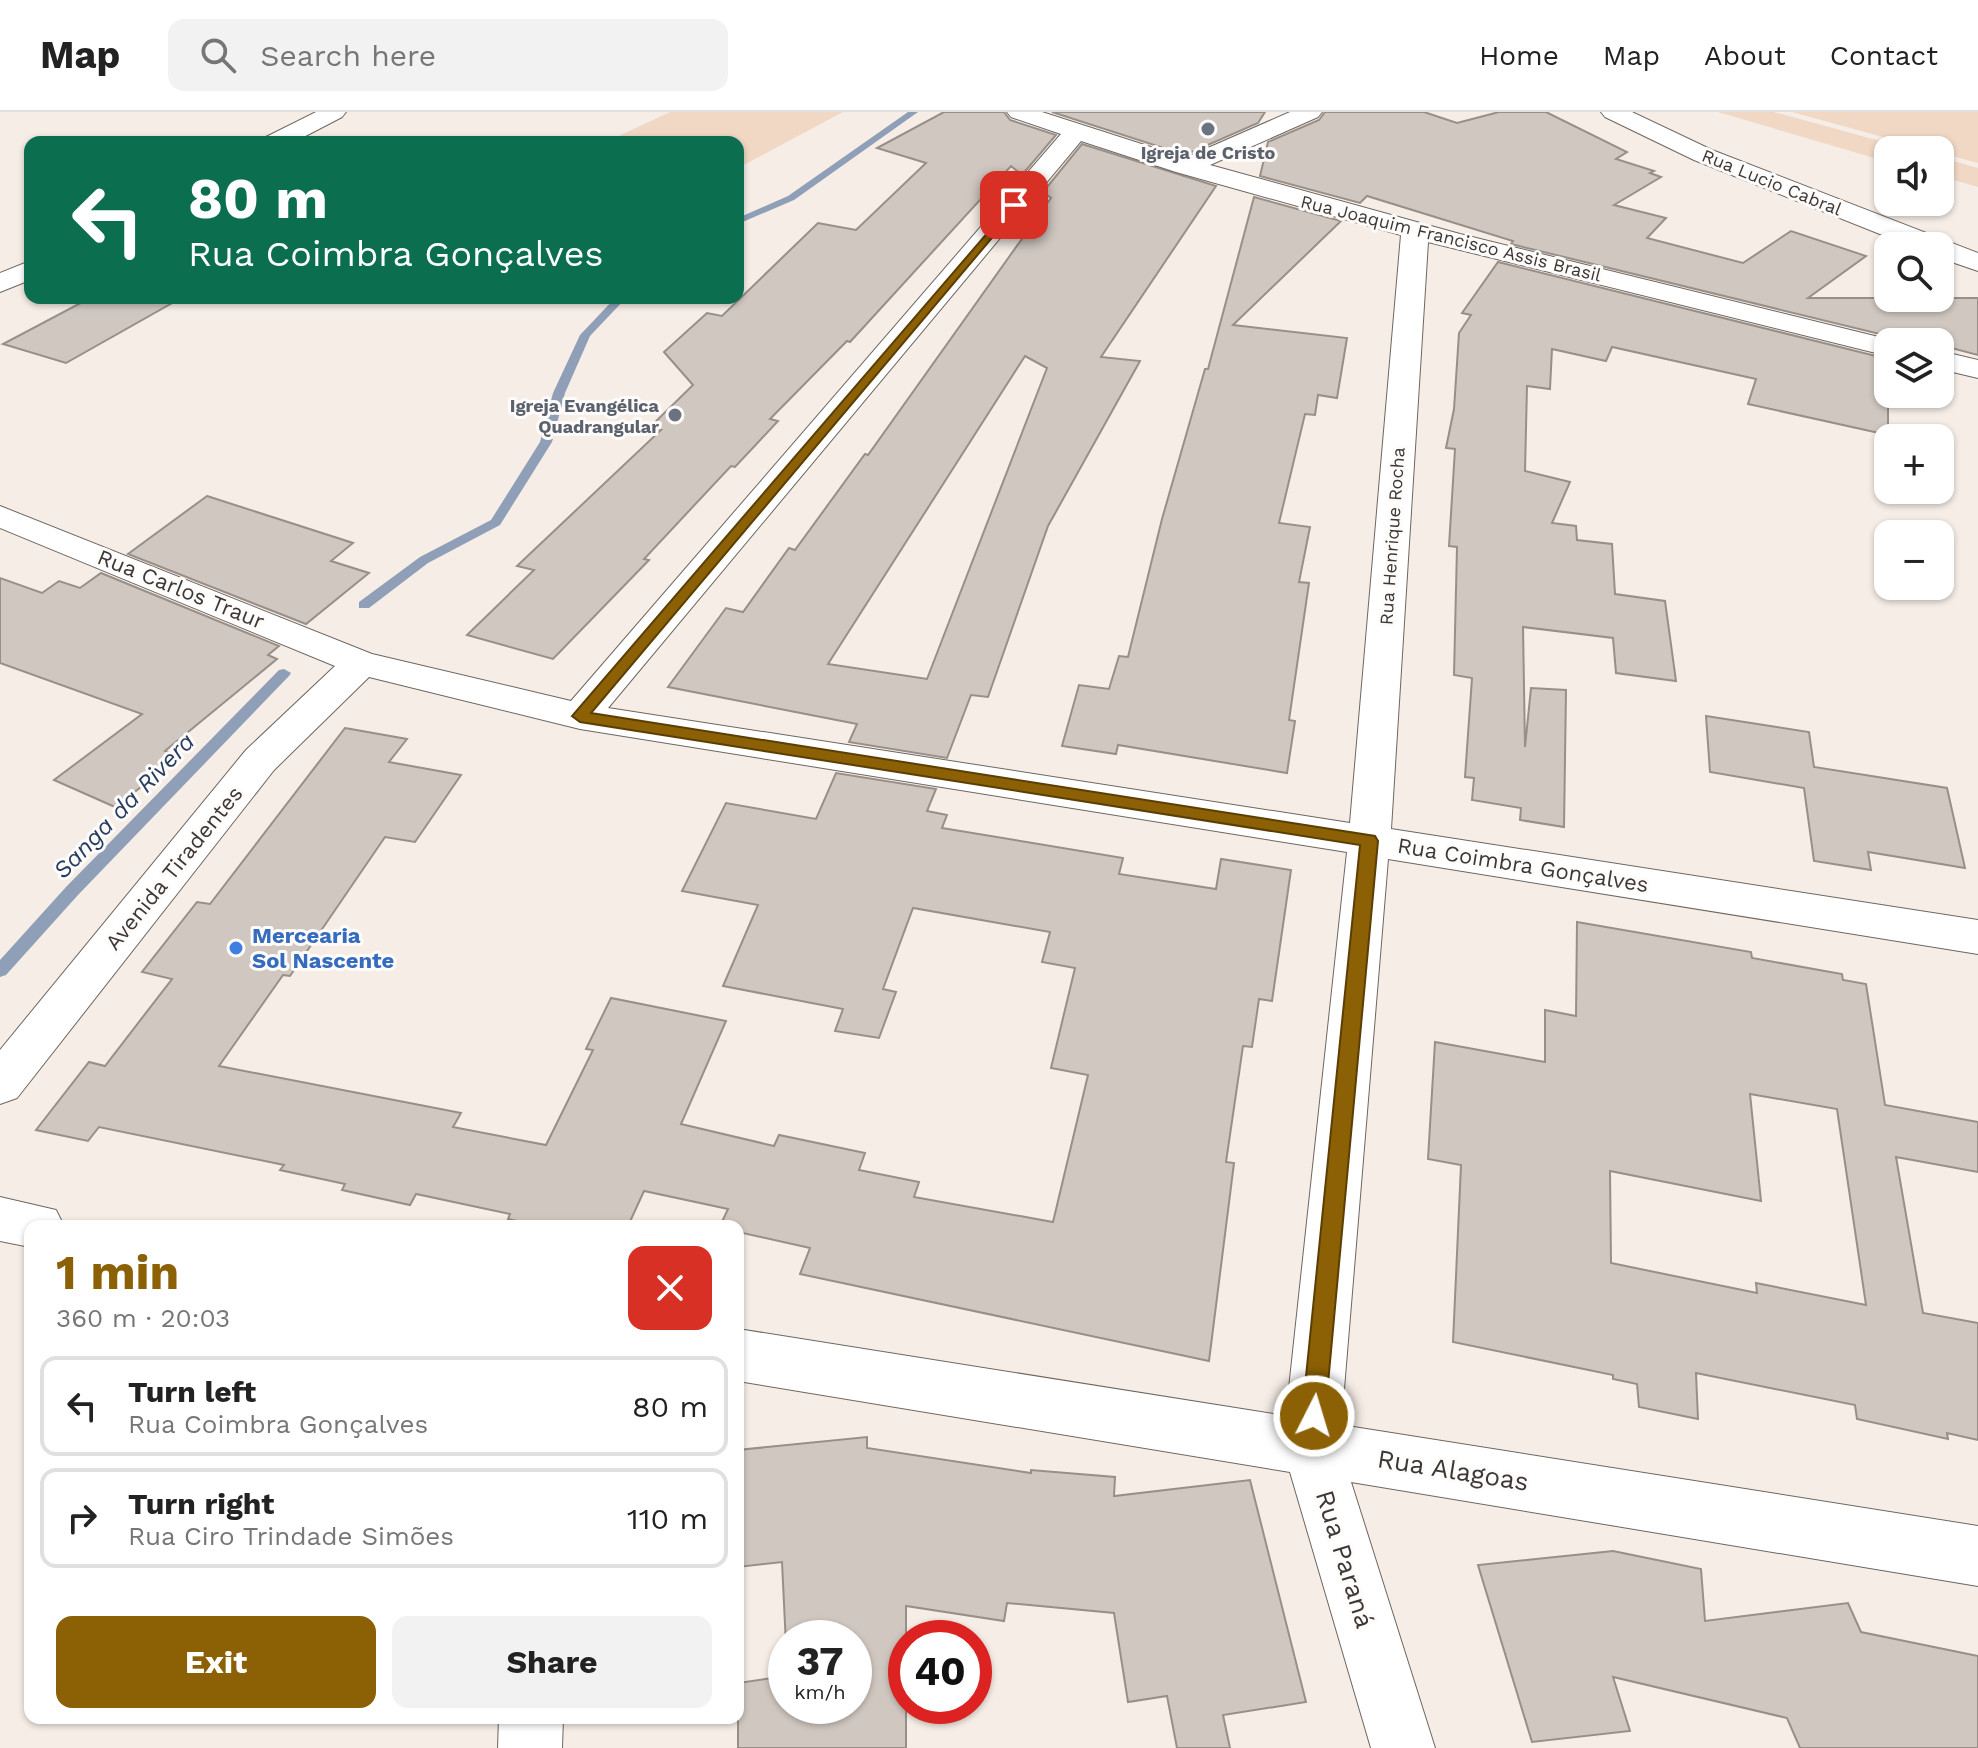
<!DOCTYPE html>
<meta charset="utf-8">
<style>
body{margin:0;font-family:"Work Sans",sans-serif;background:#f2f2f2;color:#222;height:100vh;display:flex;flex-direction:column;font-size:30px;white-space:nowrap}
*{box-sizing:border-box;margin:0}
p{font-size:26px;color:#767676}
.icon{flex:none;width:44px;height:44px;fill:none;stroke:currentColor;stroke-width:2;stroke-linecap:round;stroke-linejoin:round}
.map{position:relative;flex:1;overflow:hidden}
.side{position:absolute;left:24px;top:1108px;width:720px;height:504px;display:flex;flex-direction:column;background:#fff;border-radius:16px;box-shadow:0 2px 6px #0004}
.side>*{flex:none}
.guide{position:absolute;left:24px;top:24px;width:720px;height:168px;border-radius:16px;box-shadow:0 2px 6px #0004;background:#0b6e4f;color:#fff;overflow:hidden}
.tools{position:absolute;left:1874px;top:24px;display:grid;gap:16px}
.tools a{display:grid;place-items:center;width:80px;height:80px;border-radius:16px;background:#fff;box-shadow:0 2px 6px #0004;font-size:40px}
.speed{position:absolute;left:768px;top:1508px;display:flex;gap:16px;font-size:40px;font-weight:700;text-align:center}
.speed>*{display:grid;place-content:center;width:104px;height:104px;border-radius:50%;background:#fff;box-shadow:0 2px 6px #0004;line-height:1}
.speed small{font-size:20px;font-weight:400}
.speed .limit{border:12px solid #d22;background:#fff;color:#111}
.pin{position:absolute;display:grid;place-items:center;width:68px;height:68px;color:#fff;margin:-34px;border-radius:16px;box-shadow:0 4px 12px #0006}
.me{position:absolute;width:88px;margin:-44px;rotate:5deg;stroke-linejoin:round;filter:drop-shadow(0 0 6px #0008)}
.turn{display:flex;align-items:center;gap:28px;height:168px;padding:0 32px;font-size:36px}
.turn .icon{width:104px;height:104px;stroke-width:2.5}
.turn b{display:block;font-size:56px;line-height:68px}
.round{display:grid;place-items:center;flex:none;width:84px;height:84px;border-radius:16px;background:#f2f2f2}
.summary{display:flex;align-items:center;justify-content:space-between;height:136px;padding:0 32px}
h1{font-size:48px;font-weight:700;line-height:60px;color:#8c6004}
.cta{display:flex;gap:16px;margin-top:auto;padding:16px 32px}
.cta a{flex:1;height:92px;border-radius:16px;background:#8c6004;color:#fff;font-size:32px;font-weight:700;line-height:92px;text-align:center}
.cta a+a{background:#f2f2f2;color:#222}
ul{padding:0;list-style:none}
li{display:flex;align-items:center;gap:24px;height:100px;margin:0 16px 12px;padding:0 16px;border:4px solid #e0e0e0;border-radius:16px}
li div{flex:1}
li b{display:block;font-size:30px}
li em{font-style:normal}
header{display:flex;align-items:center;gap:48px;box-sizing:border-box;height:112px;padding:0 40px;background:#fff;border-bottom:2px solid #e0e0e0}
header strong{font-size:38px}
nav{display:flex;gap:44px;margin-inline-start:auto;font-size:28px}
.search{width:560px;height:72px;background:#f2f2f2;display:flex;align-items:center;gap:20px;box-sizing:border-box;padding:0 28px;border-radius:16px;color:#767676;font-size:30px}
.map>svg:first-child{display:block}
.green{fill:#f1d8c5}
.lines{fill:none;stroke-linecap:round;stroke-linejoin:round}
.stream{fill:#909fb8;fill-rule:evenodd}
.building{fill:#d0c7c0;stroke:#988f89;stroke-width:2;fill-rule:evenodd}
.minor-casing{stroke:#6e6660;stroke-width:2}
.minor{fill:#fff;fill-rule:evenodd}
.route{fill:#8c6004;stroke:#5b3e03;stroke-width:2}
.worship-dot{fill:#6b7280;stroke:#fefcfb;stroke-width:3}
.shop-dot{fill:#3f7fe0;stroke:#fefcfb;stroke-width:3}
.labels{text-anchor:middle;dominant-baseline:central;stroke-width:6;stroke-linejoin:round;paint-order:stroke}
.far-worship-label{font-size:18px;font-weight:bold;fill:#5b616d;stroke:#fefcfb}
.far-street-label{font-size:18px;fill:#3b3835;stroke:#fefcfb}
.street-label{font-size:22px;fill:#3b3835;stroke:#fefcfb}
.shop-label{font-size:22px;font-weight:bold;fill:#366cbe;stroke:#fefcfb;text-anchor:start}
.water-label{font-size:24px;font-style:italic;fill:#263c61;stroke:#fefcfb}
.near-street-label{font-size:26px;fill:#3b3835;stroke:#fefcfb}
</style>
<header>
<strong>Map</strong>
<div class="search"><svg class="icon" aria-label="search" viewBox="0 0 24 24"><circle cx="10" cy="10" r="6"/><path d="M15 15l6 6"/></svg>Search here</div>
<nav><a>Home</a><a>Map</a><a>About</a><a>Contact</a></nav>
</header>
<div class="map">
<svg width="1978" height="1636" viewBox="0 0 1978 1636">
<rect width="100%" height="100%" fill="#f6ede6"/>
<g class="green">
<polygon points="670,0 843,0 738,56 738,30 606,30"/>
<polygon points="1718,0 1774,0 1913,38 1888,38 1888,50"/>
<polygon points="1792,0 1978,0 1978,51"/>
<polygon points="1940,45 1978,56 1978,75 1940,64"/>
</g>
<g class="lines">
<g class="stream">
<polygon points="908,0 918,0 794,88 738,112 738,106 788,84"/>
<polygon points="615,186 626,186 590,224 565,281 552,330 500,413 428,451 369,496 359,496 359,490 420,445 491,408 540,330 553,281 580,223"/>
<polygon points="284,557 291,561 289,564 78,783 6,863 0,865 0,848 66,775 279,558"/>
</g>
</g>
<g class="building">
<polygon points="944,0 1004,0 1010,8 1056,23 1022,63 1011,54 850,230 847,229 770,307 778,309 735,355 731,354 644,447 649,448 553,547 467,523 534,458 517,454 661,318 649,316 693,273 664,240 707,201 722,204 818,111 856,118 926,51 877,36"/>
<polygon points="1052,0 1265,0 1258,11 1185,43"/>
<polygon points="1325,0 1424,0 1457,11 1499,0 1546,0 1627,40 1616,47 1654,59 1650,61 1661,65 1614,93 1666,106 1647,126 1743,151 1791,119 1866,144 1808,186 1978,186 1978,243 1940,233 1940,230 1888,219 1888,224 1511,132 1513,129 1367,84 1360,91 1260,64 1268,30 1319,8"/>
<path d="M 1082,32 L 1216,74 L 1101,245 L 1140,249 L 1048,414 L 988,585 L 971,583 L 947,646 L 849,630 L 857,612 L 668,575 L 726,496 L 743,500 L 789,436 L 795,438 L 865,342 L 868,343 L 1051,86 L 1043,80 ZM 1025,244 L 1047,256 L 927,567 L 828,552 Z"/>
<polygon points="1254,85 1341,109 1233,213 1347,226 1337,286 1318,283 1315,303 1305,302 1279,411 1310,415 1299,470 1309,471 1289,608 1295,609 1287,661 1118,633 1116,642 1062,634 1079,573 1109,577 1119,544 1128,545 1162,407 1205,257 1208,257"/>
<polygon points="1498,150 1888,247 1888,323 1748,292 1756,267 1612,235 1606,249 1552,237 1550,277 1527,274 1525,359 1570,370 1552,411 1576,414 1577,428 1612,432 1615,482 1665,489 1676,569 1616,561 1613,526 1523,515 1525,635 1531,576 1566,578 1564,715 1520,708 1521,696 1472,688 1474,666 1465,665 1472,566 1454,563 1457,435 1449,434 1455,337 1446,336 1454,297 1459,221 1471,203 1462,201"/>
<polygon points="90,186 181,186 66,251 3,232"/>
<polygon points="207,384 353,431 331,449 369,461 306,512 128,442"/>
<polygon points="101,461 279,534 268,543 277,547 165,639 180,645 115,695 54,668 142,602 0,551 0,466 42,481 59,469 80,476"/>
<polygon points="1706,604 1809,620 1814,655 1947,676 1965,756 1868,740 1871,758 1814,749 1804,676 1710,660"/>
<polygon points="345,616 407,627 389,650 461,663 415,730 385,725 290,864 283,863 219,954 461,1001 453,1015 546,1033 593,938 586,937 611,886 726,909 681,1012 774,1034 779,1023 865,1041 859,1058 919,1070 914,1085 1053,1110 1088,963 1051,956 1075,856 1042,850 1050,820 913,796 883,877 896,880 879,926 835,919 843,897 723,874 758,793 682,779 726,691 816,707 836,661 936,677 927,699 947,703 942,716 1123,746 1119,762 1216,777 1221,747 1291,758 1272,889 1259,887 1252,935 1243,934 1226,1050 1234,1051 1209,1249 800,1162 810,1136 738,1120 738,1114 720,1114 728,1097 644,1079 628,1114 540,1114 508,1107 510,1102 416,1082 410,1093 342,1078 345,1072 280,1058 284,1053 99,1015 88,1029 36,1018 89,950 105,954 172,867 142,860 197,790 210,792"/>
<path d="M 1577,810 L 1751,840 L 1752,846 L 1842,862 L 1843,868 L 1866,872 L 1885,993 L 1978,1010 L 1978,1060 L 1896,1045 L 1923,1201 L 1978,1211 L 1978,1328 L 1947,1321 L 1948,1327 L 1857,1307 L 1855,1293 L 1696,1261 L 1698,1307 L 1639,1295 L 1637,1272 L 1613,1267 L 1613,1263 L 1453,1230 L 1461,1053 L 1428,1047 L 1435,930 L 1545,950 L 1545,898 L 1576,904 ZM 1750,982 L 1837,997 L 1866,1193 L 1756,1171 L 1757,1181 L 1611,1151 L 1610,1059 L 1761,1089 Z"/>
<polygon points="867,1325 867,1336 1031,1361 1031,1358 1115,1365 1114,1384 1250,1368 1306,1590 1223,1603 1230,1636 1177,1636 1167,1584 1128,1590 1114,1501 1007,1491 1004,1509 906,1494 906,1636 738,1636 738,1571 786,1564 786,1594 854,1594 854,1526 786,1526 786,1533 782,1450 738,1455 738,1338"/>
<polygon points="1613,1439 1701,1457 1705,1509 1848,1491 1861,1520 1978,1544 1978,1636 1800,1636 1787,1606 1613,1565 1630,1619 1532,1630 1478,1453"/>
</g>
<g class="lines">
<g class="minor-casing">
<g id="minor">
<polygon points="316,0 346,0 342,5 294,30 263,30 266,25"/>
<path d="M 1007,0 L 1042,0 L 1185,46 L 1290,0 L 1322,0 L 1318,5 L 1210,53 L 1460,122 L 1899,230 L 1888,230 L 1888,244 L 1428,130 L 1391,717 L 1978,808 L 1978,842 L 1388,747 L 1341,1313 L 1978,1414 L 1978,1474 L 1351,1370 L 1435,1636 L 1371,1636 L 1290,1360 L 738,1269 L 738,1217 L 1286,1304 L 1347,740 L 580,617 L 369,565 L 274,658 L 17,986 L 0,992 L 0,938 L 246,638 L 335,554 L 0,416 L 0,394 L 372,542 L 571,589 L 1061,22 L 1011,5 ZM 1081,29 L 1176,60 L 1401,123 L 1350,711 L 608,596 Z"/>
<polygon points="1601,0 1632,0 1712,38 1978,141 1978,159 1940,146 1940,134 1910,134 1694,48 1605,5"/>
<polygon points="30,149 30,168 0,180 0,161"/>
<polygon points="1940,239 1978,248 1978,266 1940,257"/>
<polygon points="0,1085 56,1098 64,1114 30,1114 30,1135 0,1129"/>
<polygon points="499,1606 563,1606 562,1636 498,1636"/>
</g>
</g>
<use href="#minor" class="minor"/>
</g>
<polygon class="route" points="1014,90 1019,93 1018,95 591,601 1375,724 1378,729 1325,1304 1322,1312 1314,1316 1306,1312 1302,1304 1360,733 580,610 572,604"/>
<g class="worship-dot">
<circle cx="1208" cy="17" r="8"/>
<circle cx="675" cy="303" r="8"/>
</g>
<circle class="shop-dot" cx="236" cy="836" r="8"/>
<g class="labels">
<g class="far-worship-label">
<text x="1208" y="40">Igreja de Cristo</text>
<text x="659" y="293" text-anchor="end">Igreja Evangélica<tspan x="659" dy="21">Quadrangular</tspan></text>
</g>
<g class="far-street-label">
<text transform="translate(1772 70) rotate(22)">Rua Lucio Cabral</text>
<text transform="translate(1451 126) rotate(14)">Rua Joaquim Francisco Assis Brasil</text>
<text transform="translate(1392 424) rotate(-86)">Rua Henrique Rocha</text>
</g>
<g class="street-label">
<text transform="translate(181 477) rotate(22)">Rua Carlos Traur</text>
<text transform="translate(1523 753) rotate(9)">Rua Coimbra Gonçalves</text>
<text transform="translate(174 756) rotate(-51)">Avenida Tiradentes</text>
</g>
<g class="shop-label">
<text x="252" y="823">Mercearia<tspan x="252" dy="25">Sol Nascente</tspan></text>
</g>
<g class="water-label">
<text transform="translate(124 694) rotate(-46)">Sanga da Rivera</text>
</g>
<g class="near-street-label">
<text transform="translate(1453 1358) rotate(9)">Rua Alagoas</text>
<text transform="translate(1345 1447) rotate(73)">Rua Paraná</text>
</g>
</g>
</svg>
<div class="tools">
<a><svg class="icon" aria-label="sound" viewBox="0 0 24 24"><path d="M4 9h4l5-4v14l-5-4H4zM17 9q2 3 0 6"/></svg></a>
<a><svg class="icon" aria-label="search" viewBox="0 0 24 24"><circle cx="10" cy="10" r="6"/><path d="M15 15l6 6"/></svg></a>
<a><svg class="icon" aria-label="layers" viewBox="0 0 24 24"><path d="M12 4l9 5-9 5-9-5zM3 14l9 5 9-5"/></svg></a>
<a>+</a>
<a>−</a>
</div>
<div class="speed"><div>37<small>km/h</small></div><div class="limit">40</div></div>
<div class="pin" style="left:1014px;top:93px;background:#d93025"><svg class="icon" aria-label="arrive" viewBox="0 0 24 24"><path d="M6 21V4h12l-3 4 3 4H6"/></svg></div>
<svg class="me" style="left:1314px;top:1304px" viewBox="-20 -20 40 40"><circle r="17" fill="#8c6004" stroke="#fff" stroke-width="3"/><path d="M0-11L8 9 0 5-8 9z" fill="#fff"/></svg>
<div class="guide">
<div class="turn"><svg class="icon" aria-label="left" viewBox="0 0 24 24"><path d="M17 20v-9H6M10 6l-5 5 5 5"/></svg><div><b>80 m</b>Rua Coimbra Gonçalves</div></div>
</div>
<section class="side">
<div class="summary"><div><h1>1 min</h1><p>360 m · 20:03</p></div><a class="round" style="background:#d93025;color:#fff"><svg class="icon" aria-label="close" viewBox="0 0 24 24"><path d="M6 6l12 12M18 6L6 18"/></svg></a></div>
<ul>
<li><svg class="icon" aria-label="left" viewBox="0 0 24 24"><path d="M17 20v-9H6M10 6l-5 5 5 5"/></svg><div><b>Turn left</b><p>Rua Coimbra Gonçalves</p></div><em>80 m</em></li>
<li><svg class="icon" aria-label="right" viewBox="0 0 24 24"><path d="M7 20v-9h11M14 6l5 5-5 5"/></svg><div><b>Turn right</b><p>Rua Ciro Trindade Simões</p></div><em>110 m</em></li>
</ul>
<div class="cta"><a>Exit</a><a>Share</a></div>
</section>
</div>
